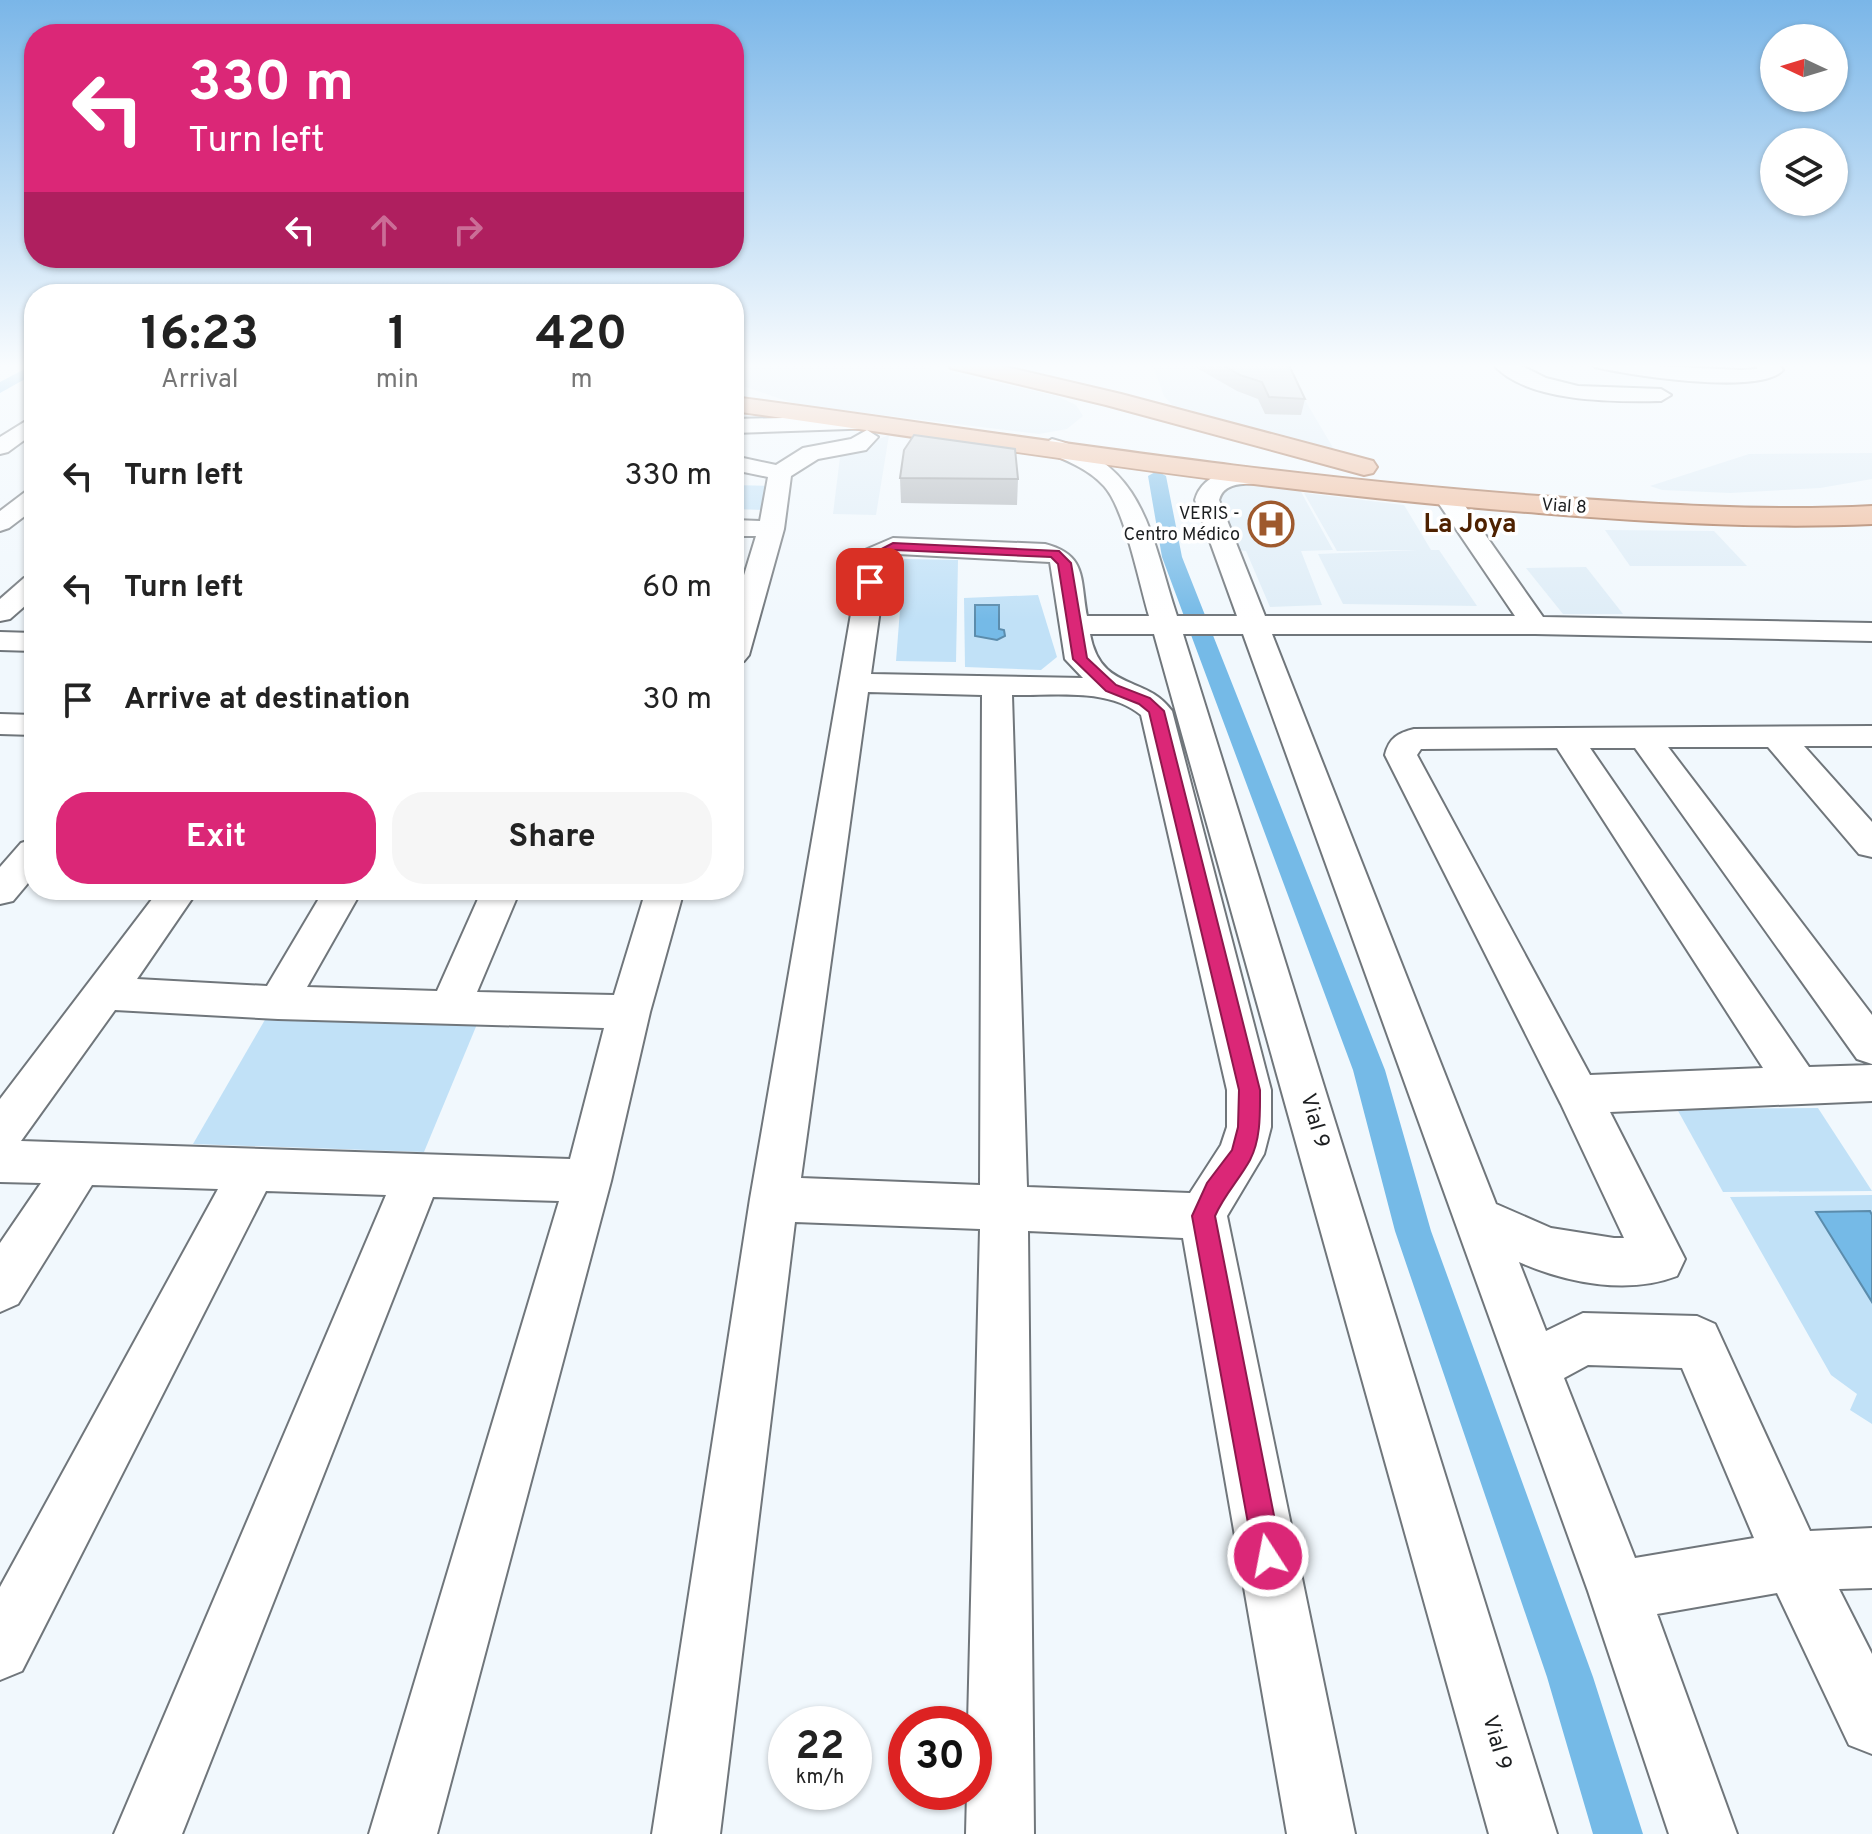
<!DOCTYPE html>
<meta charset="utf-8">
<style>
body{margin:0;font-family:Overpass,sans-serif;background:#f6f6f6;color:#222;height:100vh;display:flex;flex-direction:column;font-size:30px;white-space:nowrap}
*{box-sizing:border-box;margin:0}
p{font-size:26px;color:#767676}
.icon{flex:none;width:44px;height:44px;fill:none;stroke:currentColor;stroke-width:2;stroke-linecap:round;stroke-linejoin:round}
.map{position:relative;flex:1;overflow:hidden}
.side{position:absolute;left:24px;top:284px;width:720px;height:616px;display:flex;flex-direction:column;background:#fff;border-radius:32px;box-shadow:0 2px 6px #0004}
.side>*{flex:none}
.top-card{position:absolute;left:24px;top:24px;width:720px;height:244px;border-radius:32px;box-shadow:0 2px 6px #0004;background:#db2777;color:#fff;overflow:hidden}
.needle{width:52px;rotate:274deg}
.fabs{position:absolute;left:1760px;top:24px;display:grid;gap:16px}
.fabs a{display:grid;place-items:center;width:88px;height:88px;border-radius:50%;background:#fff;box-shadow:0 2px 6px #0004;font-size:40px}
.speed{position:absolute;left:768px;top:1706px;display:flex;gap:16px;font-size:40px;font-weight:700;text-align:center}
.speed>*{display:grid;place-content:center;width:104px;height:104px;border-radius:50%;background:#fff;box-shadow:0 2px 6px #0004;line-height:1}
.speed small{font-size:20px;font-weight:400}
.speed .limit{border:12px solid #d22;background:#fff;color:#111}
.pin{position:absolute;display:grid;place-items:center;width:68px;height:68px;color:#fff;margin:-34px;border-radius:16px;box-shadow:0 4px 12px #0006}
.me{position:absolute;width:88px;margin:-44px;rotate:349deg;stroke-linejoin:round;filter:drop-shadow(0 0 6px #0008)}
.turn{display:flex;align-items:center;gap:28px;height:168px;padding:0 32px;font-size:36px}
.turn .icon{width:104px;height:104px;stroke-width:2.5}
.turn b{display:block;font-size:56px;line-height:68px}
.lanes{display:flex;align-items:center;height:76px;padding:0 32px;background:#0003;justify-content:center;gap:40px;direction:ltr}
.lanes .off{opacity:.35}
.eta{display:flex;justify-content:space-evenly;align-items:center;height:136px;text-align:center}
.eta b{font-size:48px;font-weight:700;line-height:56px}
.action{display:flex;gap:16px;margin-top:auto;padding:16px 32px}
.action a{flex:1;height:92px;border-radius:32px;background:#db2777;color:#fff;font-size:32px;font-weight:700;line-height:92px;text-align:center}
.action a+a{background:#f6f6f6;color:#222}
ul{padding:0;list-style:none}
li{display:flex;align-items:center;gap:24px;height:112px;padding:0 32px}
li div{flex:1}
li b{display:block;font-size:30px}
li em{font-style:normal}
.map>svg:first-child{display:block}
.built{fill:#dfedf7}
.green{fill:#c1e1f7}
.water{fill:#75bae7;stroke:#5b8cac;stroke-width:2}
.lines{fill:none;stroke-linecap:round;stroke-linejoin:round}
.canal{fill:#75bae7;fill-rule:evenodd}
.minor-casing{stroke:#70767b;stroke-width:4}
.major-casing{stroke:#9f6542;stroke-width:4}
.minor{fill:#fff;fill-rule:evenodd}
.major{fill:#efb998;fill-rule:evenodd}
.wall{fill:#b0b5ba}
.building{fill:#cdd3d8;stroke:#909497;stroke-width:2}
.route{fill:#db2777;stroke:#8e194d;stroke-width:2}
.labels{text-anchor:middle;dominant-baseline:central;stroke-width:7;stroke-linejoin:round;paint-order:stroke}
.far-street-label{font-size:18px;fill:#1d1f21;stroke:#fff}
.far-poi-label{font-size:18px;fill:#1d1f21;stroke:#fff;text-anchor:end}
.street-label{font-size:22px;fill:#1d1f21;stroke:#fff}
.far-district-label{font-size:26px;font-weight:bold;fill:#4e2100;stroke:#fff}
</style>
<div class="map">
<svg width="1872" height="1834" viewBox="0 0 1872 1834">
<rect width="100%" height="100%" fill="#f1f8fd"/>
<g class="built">
<polygon points="734,363 906,363 1057,396 1076,405 1083,416 1067,429 1039,434 799,405 734,383"/>
<polygon points="1152,363 1283,363 1335,451 1172,405 1164,396"/>
<polygon points="889,435 876,515 833,514 841,449 859,447"/>
<polygon points="1872,453 1872,479 1820,488 1730,493 1662,490 1650,486 1749,454"/>
<polygon points="1246,483 1300,490 1333,550 1301,551 1322,605 1270,607 1246,551 1237,550 1213,493 1226,486"/>
<polygon points="1304,493 1404,505 1431,550 1439,550 1477,606 1343,604 1318,554 1418,550 1337,551"/>
<polygon points="1605,530 1714,531 1747,566 1630,566"/>
<polygon points="1586,567 1623,614 1563,614 1526,568"/>
</g>
<g class="green">
<polygon points="734,485 772,486 765,510 734,509"/>
<polygon points="904,559 958,560 956,662 896,661"/>
<polygon points="1038,595 1057,657 1041,670 965,667 964,598"/>
<polygon points="270,1011 480,1017 424,1152 193,1144"/>
<polygon points="1818,1108 1872,1191 1723,1192 1677,1109"/>
<polygon points="1872,1195 1872,1424 1850,1410 1857,1394 1831,1375 1730,1197"/>
</g>
<g class="water">
<polygon points="975,605 999,605 999,629 1004,630 1005,636 997,640 975,636"/>
<polygon points="1870,1211 1872,1215 1872,1302 1816,1212"/>
</g>
<g class="lines">
<g class="canal">
<polygon points="34,364 34,374 0,393 0,382"/>
<polygon points="1157,471 1166,476 1182,557 1385,1070 1431,1231 1593,1677 1643,1834 1593,1834 1547,1677 1395,1231 1353,1070 1162,557 1148,476"/>
</g>
<g class="minor-casing">
<g id="minor">
<path d="M 1492,363 L 1516,363 L 1546,378 L 1578,386 L 1661,389 L 1671,395 L 1661,401 C 1614,402 1525,403 1492,363 Z"/>
<path d="M 1592,363 L 1741,370 L 1758,369 L 1753,363 L 1776,363 L 1783,370 C 1761,396 1628,375 1595,367 Z"/>
<polygon points="34,416 34,433 8,452 0,454 0,437"/>
<polygon points="869,416 877,418 880,423 877,428 734,433 734,419"/>
<polygon points="867,430 878,437 866,450 818,459 791,476 784,529 749,655 744,661 734,664 734,608 756,536 734,536 734,520 760,521 768,477 734,470 734,456 776,465 803,448 851,439"/>
<path d="M 1052,439 C 1146,463 1151,538 1177,616 L 1237,616 L 1195,500 C 1203,470 1243,465 1269,472 L 1273,477 L 1269,482 C 1252,486 1225,478 1219,500 L 1265,616 L 1515,616 L 1435,498 L 1438,493 L 1456,493 L 1543,617 L 1872,623 L 1872,641 L 1535,634 L 1272,634 L 1496,1204 L 1551,1228 L 1614,1238 L 1624,1238 L 1561,1104 L 1385,755 C 1389,738 1398,733 1414,729 L 1872,726 L 1872,746 L 1804,746 L 1872,822 L 1872,857 L 1859,854 L 1768,747 L 1668,747 L 1872,1015 L 1872,1064 L 1857,1059 L 1635,748 L 1590,748 L 1809,1067 L 1872,1065 L 1872,1101 L 1610,1112 L 1685,1259 L 1677,1276 C 1628,1295 1566,1283 1519,1262 L 1546,1331 L 1583,1313 L 1697,1316 L 1715,1324 L 1810,1531 L 1872,1528 L 1872,1588 L 1839,1589 L 1872,1654 L 1872,1754 L 1849,1745 L 1777,1593 L 1657,1614 L 1737,1834 L 1669,1834 L 1588,1591 L 1243,634 L 1183,634 L 1557,1834 L 1489,1834 L 1154,634 L 1090,634 C 1101,693 1146,674 1172,711 L 1271,1090 L 1271,1127 L 1264,1154 L 1227,1216 L 1355,1834 L 1287,1834 L 1183,1238 L 1028,1231 L 1034,1834 L 966,1834 L 967,1792 L 974,1792 L 974,1724 L 968,1724 L 980,1229 L 795,1222 L 720,1834 L 652,1834 L 750,1199 L 861,556 L 865,550 L 893,538 L 1045,544 C 1087,555 1080,578 1087,616 L 1149,616 C 1139,583 1125,509 1104,486 C 1088,468 1065,460 1044,451 L 1041,446 ZM 898,554 L 1050,562 L 1065,659 L 1083,678 L 871,674 L 887,560 ZM 868,692 L 982,695 L 980,1185 L 801,1178 ZM 1012,695 C 1053,696 1108,687 1141,715 L 1227,1090 L 1227,1127 L 1221,1145 L 1190,1193 L 1027,1187 ZM 1557,748 L 1763,1068 L 1590,1075 L 1417,755 L 1421,749 ZM 1588,1365 L 1682,1368 L 1754,1538 L 1635,1558 L 1564,1378 Z"/>
<polygon points="34,490 34,509 9,528 0,531 0,511 25,492"/>
<polygon points="34,576 34,598 10,619 0,621 0,599 24,578"/>
<polygon points="0,632 34,633 34,651 0,650"/>
<polygon points="0,714 34,715 34,735 0,734"/>
<polygon points="34,839 34,876 13,901 0,904 0,867 21,843"/>
<path d="M 159,890 L 198,890 L 137,979 L 267,986 L 324,890 L 362,890 L 307,987 L 437,991 L 482,890 L 520,890 L 477,992 L 614,995 L 646,890 L 684,890 L 650,1012 L 611,1181 L 437,1834 L 369,1834 L 559,1201 L 433,1197 L 182,1834 L 114,1834 L 386,1195 L 266,1191 L 22,1671 L 0,1680 L 0,1587 L 218,1189 L 92,1185 L 18,1304 L 0,1312 L 0,1243 L 41,1183 L 0,1182 L 0,1099 ZM 115,1010 L 278,1019 L 604,1028 L 570,1159 L 21,1141 Z"/>
</g>
</g>
<g class="major-casing">
<g id="major">
<polygon points="948,363 989,363 1121,394 1373,461 1377,467 1373,473 1364,475 1106,405 951,368"/>
<path d="M 734,397 C 1002,433 1270,477 1539,496 C 1651,504 1761,512 1872,506 L 1872,524 C 1761,529 1651,522 1539,513 C 1270,493 1002,449 734,411 Z"/>
</g>
</g>
<use href="#minor" class="minor"/>
<use href="#major" class="major"/>
</g>
<g class="wall">
<polygon points="1188,363 1288,363 1305,399 1301,415 1265,414 1258,399 1237,391"/>
<polygon points="900,478 1018,479 1017,505 901,503"/>
</g>
<g class="building">
<polygon points="1219,363 1288,363 1305,399 1269,397 1262,382 1240,375"/>
<polygon points="914,435 1015,449 1018,479 900,478 904,450"/>
</g>
<linearGradient id="sky" x2="0" y2="1"><stop stop-color="#7ab6e8"/><stop offset="0.59" stop-color="#f9fcfe"/><stop offset="1" stop-color="#f9fcfe" stop-opacity="0"/></linearGradient>
<rect width="1872" height="620" fill="url(#sky)"/>
<path class="route" d="M 893,543 L 1059,551 L 1071,563 L 1087,658 L 1116,685 L 1150,698 L 1164,711 L 1260,1090 C 1260,1113 1261,1139 1250,1160 C 1239,1180 1224,1195 1215,1216 L 1282,1556 L 1278,1566 L 1268,1570 L 1258,1566 L 1254,1556 L 1192,1216 L 1207,1183 L 1232,1150 L 1238,1127 L 1239,1090 L 1149,712 L 1139,704 L 1106,691 L 1073,659 L 1058,564 L 1051,557 L 895,550 L 880,558 L 875,584 L 866,584 L 868,556 Z"/>
<defs>
<g id="hospital-ring" transform="scale(2.3)"><circle r="9.5" fill="#fff" stroke="#9e592d" stroke-width="1.5"/><path d="M-5-5h3v3.5h4V-5h3V5h-3V1.5h-4V5h-3Z" fill="#9e592d"/></g>
</defs>
<g fill-rule="evenodd">
<use href="#hospital-ring" x="1271" y="524"/>
</g>
<g class="labels">
<g class="far-street-label">
<text transform="translate(1564 507) rotate(4)">Vial 8</text>
</g>
<g class="far-poi-label">
<text x="1240" y="514">VERIS -<tspan x="1240" dy="21">Centro Médico</tspan></text>
</g>
<g class="street-label">
<text transform="translate(1314 1121) rotate(74)">Vial 9</text>
<text transform="translate(1496 1743) rotate(74)">Vial 9</text>
</g>
<g class="far-district-label">
<text x="1470" y="525">La Joya</text>
</g>
</g>
</svg>
<div class="fabs">
<a><svg class="needle" viewBox="-14 -14 28 28"><path d="M0-13l5 13h-10z" fill="#e53935"/><path d="M0 13l5-13h-10z" fill="#767676"/></svg></a>
<a><svg class="icon" aria-label="layers" viewBox="0 0 24 24"><path d="M12 4l9 5-9 5-9-5zM3 14l9 5 9-5"/></svg></a>
</div>
<div class="speed"><div>22<small>km/h</small></div><div class="limit">30</div></div>
<div class="pin" style="left:870px;top:582px;background:#d93025"><svg class="icon" aria-label="arrive" viewBox="0 0 24 24"><path d="M6 21V4h12l-3 4 3 4H6"/></svg></div>
<svg class="me" style="left:1268px;top:1556px" viewBox="-20 -20 40 40"><circle r="17" fill="#db2777" stroke="#fff" stroke-width="3"/><path d="M0-11L8 9 0 5-8 9z" fill="#fff"/></svg>
<div class="top-card">
<div class="turn"><svg class="icon" aria-label="left" viewBox="0 0 24 24"><path d="M17 20v-9H6M10 6l-5 5 5 5"/></svg><div><b>330 m</b>Turn left</div></div>
<div class="lanes"><svg class="icon" aria-label="left" viewBox="0 0 24 24"><path d="M17 20v-9H6M10 6l-5 5 5 5"/></svg><svg class="icon off" aria-label="ahead" viewBox="0 0 24 24"><path d="M12 20V5M6 11l6-6 6 6"/></svg><svg class="icon off" aria-label="right" viewBox="0 0 24 24"><path d="M7 20v-9h11M14 6l5 5-5 5"/></svg></div>
</div>
<section class="side">
<div class="eta">
<div><b>16:23</b><p>Arrival</p></div>
<div><b>1</b><p>min</p></div>
<div><b>420</b><p>m</p></div>
</div>
<ul>
<li><svg class="icon" aria-label="left" viewBox="0 0 24 24"><path d="M17 20v-9H6M10 6l-5 5 5 5"/></svg><div><b>Turn left</b></div><em>330 m</em></li>
<li><svg class="icon" aria-label="left" viewBox="0 0 24 24"><path d="M17 20v-9H6M10 6l-5 5 5 5"/></svg><div><b>Turn left</b></div><em>60 m</em></li>
<li><svg class="icon" aria-label="arrive" viewBox="0 0 24 24"><path d="M6 21V4h12l-3 4 3 4H6"/></svg><div><b>Arrive at destination</b></div><em>30 m</em></li>
</ul>
<div class="action"><a>Exit</a><a>Share</a></div>
</section>
</div>
